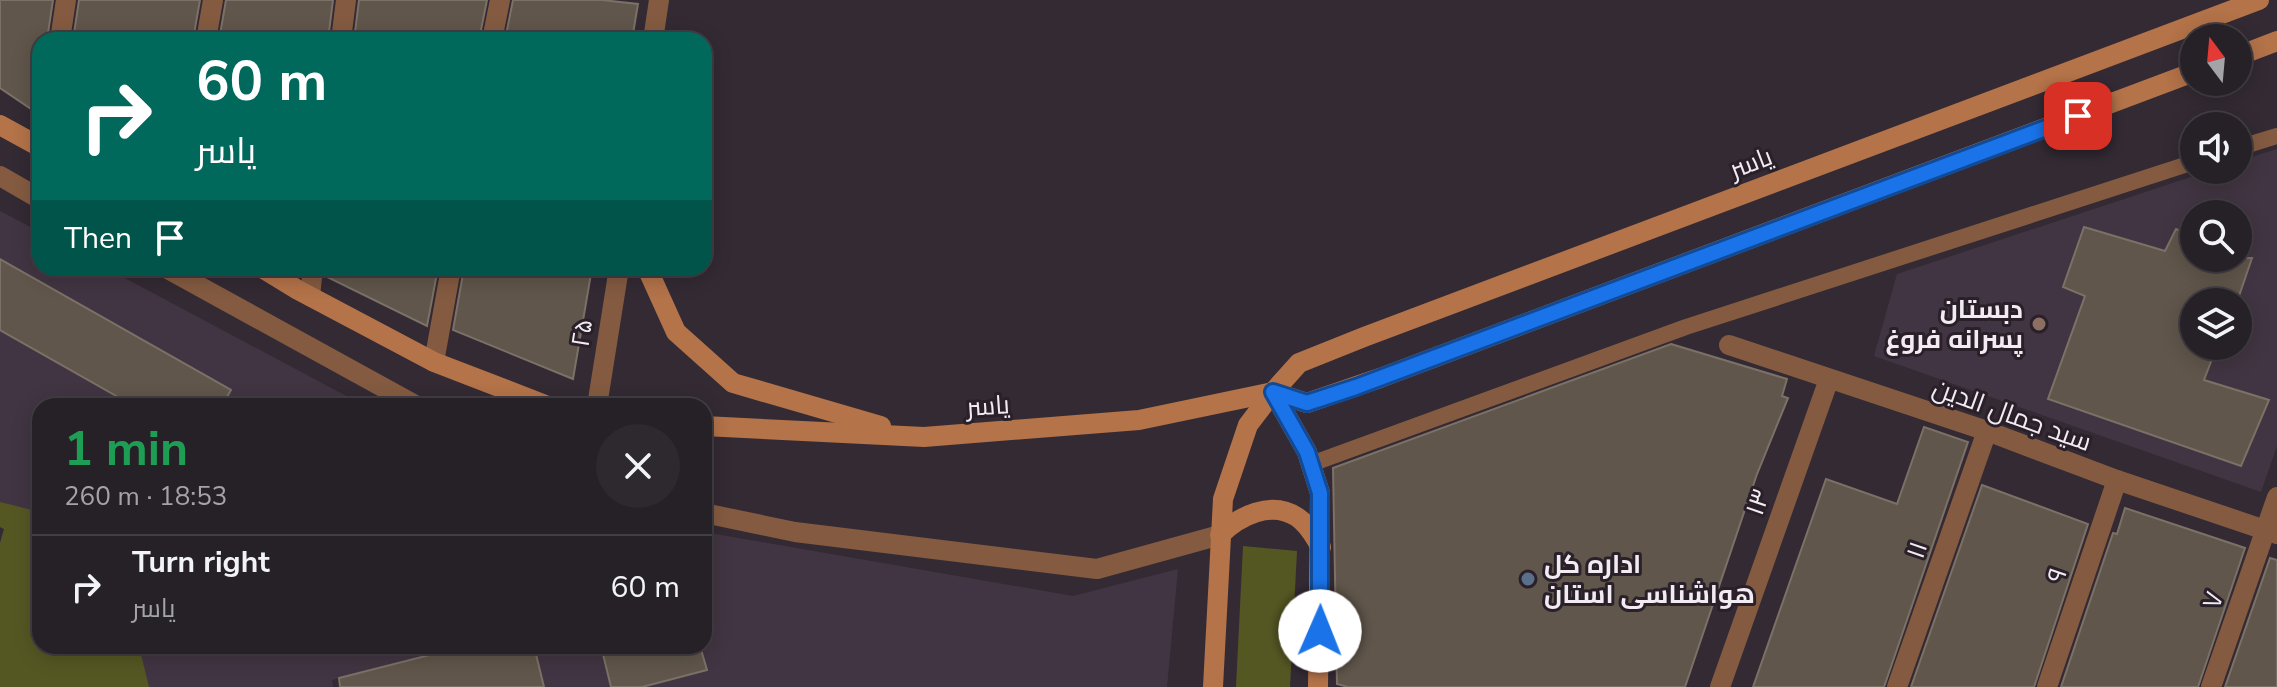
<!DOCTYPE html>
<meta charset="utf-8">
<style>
body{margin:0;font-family:"Nunito Sans",Cairo,sans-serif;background:#2e282f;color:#f1f3f6;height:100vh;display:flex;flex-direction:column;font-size:30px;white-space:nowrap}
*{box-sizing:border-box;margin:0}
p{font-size:26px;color:#a4a3a7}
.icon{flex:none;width:44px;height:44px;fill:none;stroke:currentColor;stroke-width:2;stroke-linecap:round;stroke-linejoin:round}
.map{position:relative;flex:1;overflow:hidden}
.side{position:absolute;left:32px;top:398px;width:680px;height:256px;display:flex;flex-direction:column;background:#262027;border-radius:24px;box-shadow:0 4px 20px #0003,0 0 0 2px #423e44}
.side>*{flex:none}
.top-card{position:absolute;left:32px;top:32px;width:680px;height:244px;border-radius:24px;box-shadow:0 4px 20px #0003,0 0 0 2px #423e44;background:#00695c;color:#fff;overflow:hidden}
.needle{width:52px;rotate:344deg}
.tools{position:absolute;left:2180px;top:24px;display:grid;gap:16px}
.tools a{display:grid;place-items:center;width:72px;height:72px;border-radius:50%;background:#262027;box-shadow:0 4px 20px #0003,0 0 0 2px #423e44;font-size:40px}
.pin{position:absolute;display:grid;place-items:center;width:68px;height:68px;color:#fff;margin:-34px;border-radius:16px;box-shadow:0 4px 12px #0006}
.me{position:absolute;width:88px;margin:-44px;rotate:1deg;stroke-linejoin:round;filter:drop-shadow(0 0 6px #0008)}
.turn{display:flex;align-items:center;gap:28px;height:168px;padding:0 32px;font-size:36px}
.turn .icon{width:104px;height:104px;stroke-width:2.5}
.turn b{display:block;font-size:56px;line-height:68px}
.then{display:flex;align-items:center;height:76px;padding:0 32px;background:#0003;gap:16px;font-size:30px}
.round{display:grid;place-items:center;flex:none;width:84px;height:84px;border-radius:42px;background:#2e282f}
.headline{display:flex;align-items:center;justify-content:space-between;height:136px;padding:0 32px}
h1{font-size:48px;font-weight:700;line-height:60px;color:#1e9e55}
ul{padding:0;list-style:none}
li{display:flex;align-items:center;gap:24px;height:104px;padding:0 32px;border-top:2px solid #423e44}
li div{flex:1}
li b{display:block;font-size:30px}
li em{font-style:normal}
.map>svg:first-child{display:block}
.built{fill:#423543;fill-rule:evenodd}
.green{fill:#555723}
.building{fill:#60564b;stroke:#7c7166;stroke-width:2}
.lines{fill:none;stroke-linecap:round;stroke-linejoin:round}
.service{stroke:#845b41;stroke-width:16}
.minor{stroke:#845b41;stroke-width:20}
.secondary{stroke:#b47349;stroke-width:20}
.route-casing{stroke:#114b97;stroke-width:20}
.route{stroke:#1a73e8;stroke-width:14}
.education-dot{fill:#8d6e63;stroke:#29202a;stroke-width:3}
.service-dot{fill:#5c6f8a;stroke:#29202a;stroke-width:3}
.labels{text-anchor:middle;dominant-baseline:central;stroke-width:6;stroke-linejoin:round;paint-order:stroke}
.street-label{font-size:26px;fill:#f2ecf2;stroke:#29202a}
.poi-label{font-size:26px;font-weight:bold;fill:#f2ecf2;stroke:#29202a;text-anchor:end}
</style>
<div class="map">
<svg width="2277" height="687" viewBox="0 0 2277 687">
<rect width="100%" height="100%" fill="#332a34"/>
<g class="built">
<path d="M 2277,149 L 2277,446 L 2261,492 L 1874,356 L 1897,274 L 2212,170 L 2238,170 L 2238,161 ZM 2194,214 L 2238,214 L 2238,258 L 2194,258 ZM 2194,302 L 2238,302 L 2238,346 L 2194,346 Z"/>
<polygon points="0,211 40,232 40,268 106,268 365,406 40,406 40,646 465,646 332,680 333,687 0,687 0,543 4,529 0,527"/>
<polygon points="704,532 1073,596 1178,569 1167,687 642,687 707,669 700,646 704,646"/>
<polygon points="534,646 601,646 611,687 544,687"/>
</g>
<g class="green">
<polygon points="0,502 40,512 40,646 139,646 149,687 0,687 0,543 4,529 0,527"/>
<polygon points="1243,546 1297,551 1290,687 1236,687"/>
</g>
<g class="building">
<polygon points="0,0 53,0 47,40 40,40 34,111 0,88"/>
<polygon points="79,0 200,0 193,40 73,40"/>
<polygon points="226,0 333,0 328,40 219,40"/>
<polygon points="359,0 487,0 479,40 354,40"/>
<polygon points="513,0 602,0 638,4 632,40 505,40"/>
<polygon points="2084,227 2165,251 2176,229 2194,236 2194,258 2252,258 2239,296 2210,290 2205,302 2194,302 2194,346 2217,346 2204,380 2269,400 2241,466 2048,399 2085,296 2063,287"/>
<polygon points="0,259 231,390 222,406 134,406 0,330"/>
<polygon points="326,268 438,268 427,326 325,276"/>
<polygon points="464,268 592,268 573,379 453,330"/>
<polygon points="1671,344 1787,379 1782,396 1788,398 1757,474 1685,687 1348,687 1337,684 1333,468"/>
<polygon points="1924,427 1968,442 1884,687 1753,687 1826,479 1897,504"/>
<polygon points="1982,485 2088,524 2034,687 1911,687"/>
<polygon points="2125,508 2245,548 2198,687 2061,687 2113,533 2117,534"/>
<polygon points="2270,558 2277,560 2277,687 2225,687"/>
<polygon points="465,646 534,646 544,687 340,687 339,678"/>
<polygon points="601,646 700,646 707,670 642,687 611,687"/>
</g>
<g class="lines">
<g class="service">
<polyline points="2238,148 2277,136"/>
<polyline points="1311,464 1686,327 2194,162"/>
</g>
<g class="minor">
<polyline points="60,40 66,0"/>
<polyline points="206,40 213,0"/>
<polyline points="341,40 346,0"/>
<polyline points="492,40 500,0"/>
<polyline points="653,40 659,0"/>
<polyline points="0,176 40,199"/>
<polyline points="166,268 417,406"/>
<polyline points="310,296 313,268"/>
<polyline points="1729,345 1987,431 2117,480 2277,534"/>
<polyline points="434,362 451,268"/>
<polyline points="597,406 619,268"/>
<polyline points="704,513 795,532 1097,569 1220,535"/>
<polyline points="1720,687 1829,379"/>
<polyline points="1897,687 1987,431"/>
<polyline points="2047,687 2117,480"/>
<polyline points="2211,687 2277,497"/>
</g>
<g class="secondary">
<polyline points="2238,56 2277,41"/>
<polyline points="2194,72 1380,378 1307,403 1273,392 1299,363 1364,337 2259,0"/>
<polyline points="0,125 40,147"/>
<polyline points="262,268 298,290 434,362 548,406"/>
<polyline points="647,268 676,332 733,383 881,426"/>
<polyline points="1273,392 1307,452 1320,493 1318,687"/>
<polyline points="704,426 924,437 1139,420 1273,392"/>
<path d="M 1220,535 C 1239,516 1271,500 1297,517 C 1308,524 1314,536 1321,547"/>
<polyline points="1213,687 1223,499 1248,425 1273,392"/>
</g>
</g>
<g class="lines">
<g class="route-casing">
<polyline id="route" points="1320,631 1320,493 1307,452 1273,392 1307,403 1356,387 2078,116"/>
</g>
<use href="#route" class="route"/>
</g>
<circle class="education-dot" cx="2039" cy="324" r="8"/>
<circle class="service-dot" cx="1528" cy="579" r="8"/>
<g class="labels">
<g class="street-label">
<text transform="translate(1751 163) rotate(-21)">یاسر</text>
<text transform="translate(582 333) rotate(-81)">۲۵</text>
<text transform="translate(988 406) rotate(-4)">یاسر</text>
<text transform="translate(2012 415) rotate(20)">سید جمال الدین</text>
<text transform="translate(1758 502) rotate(-71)">۱۳</text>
<text transform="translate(1917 550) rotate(-71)">۱۱</text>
<text transform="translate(2057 575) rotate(-71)">۹</text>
<text transform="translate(2213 600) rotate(-71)">۷</text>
</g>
<g class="poi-label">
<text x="2023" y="309">دبستان<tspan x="2023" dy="30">پسرانه فروغ</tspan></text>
<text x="1544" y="564" text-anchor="start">اداره کل<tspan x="1544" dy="30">هواشناسی استان</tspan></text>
</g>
</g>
</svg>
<div class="tools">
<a><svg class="needle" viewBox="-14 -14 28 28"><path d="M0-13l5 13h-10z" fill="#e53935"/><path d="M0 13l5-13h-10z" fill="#a4a3a7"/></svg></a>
<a><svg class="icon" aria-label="sound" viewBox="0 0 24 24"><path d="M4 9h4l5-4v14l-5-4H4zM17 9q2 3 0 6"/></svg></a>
<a><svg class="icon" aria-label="search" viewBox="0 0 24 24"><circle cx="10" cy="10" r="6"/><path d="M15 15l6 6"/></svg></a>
<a><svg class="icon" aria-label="layers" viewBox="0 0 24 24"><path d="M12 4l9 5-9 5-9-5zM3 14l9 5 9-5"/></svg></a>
</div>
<div class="pin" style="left:2078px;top:116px;background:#d93025"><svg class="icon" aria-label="arrive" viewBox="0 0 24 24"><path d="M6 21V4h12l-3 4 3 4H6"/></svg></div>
<svg class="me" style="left:1320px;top:631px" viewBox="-20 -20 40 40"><circle r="19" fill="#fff"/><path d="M0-13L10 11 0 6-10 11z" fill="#1a73e8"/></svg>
<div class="top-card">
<div class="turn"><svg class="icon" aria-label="right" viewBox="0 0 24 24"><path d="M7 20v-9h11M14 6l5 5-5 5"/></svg><div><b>60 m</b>یاسر</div></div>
<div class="then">Then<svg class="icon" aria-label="arrive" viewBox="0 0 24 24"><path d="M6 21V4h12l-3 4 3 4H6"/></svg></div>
</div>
<section class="side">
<div class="headline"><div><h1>1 min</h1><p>260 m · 18:53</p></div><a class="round"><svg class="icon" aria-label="close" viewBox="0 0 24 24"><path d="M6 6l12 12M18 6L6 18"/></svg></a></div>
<ul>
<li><svg class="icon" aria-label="right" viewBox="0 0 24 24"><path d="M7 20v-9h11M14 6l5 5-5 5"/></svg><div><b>Turn right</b><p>یاسر</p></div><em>60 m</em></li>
</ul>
</section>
</div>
